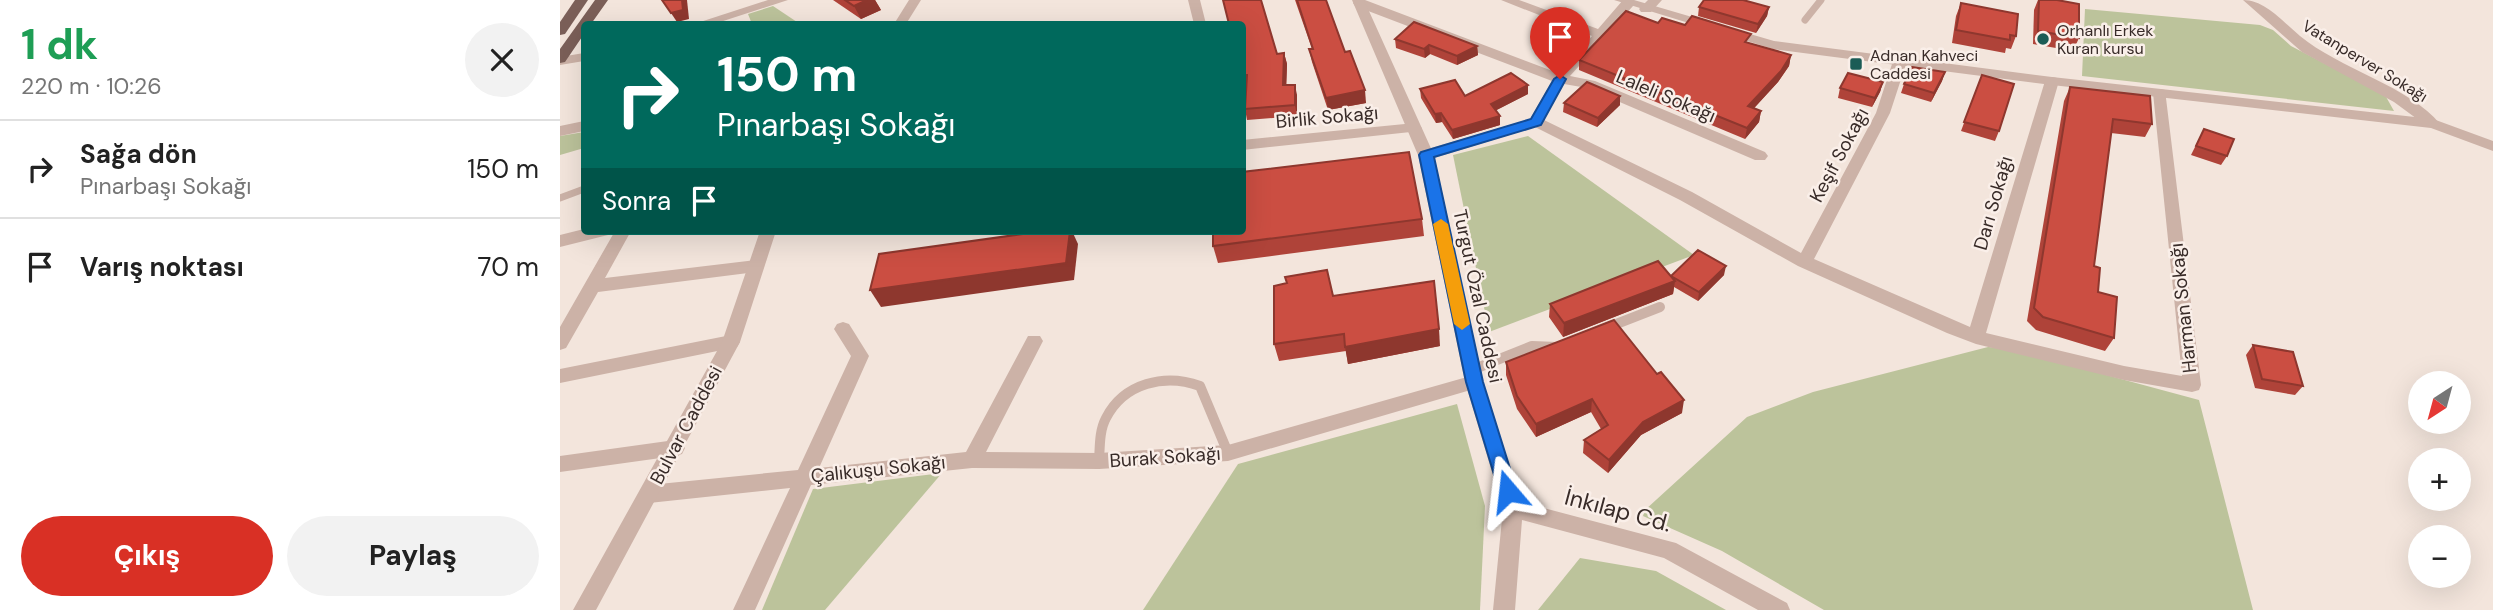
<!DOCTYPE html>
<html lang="tr">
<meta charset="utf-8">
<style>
body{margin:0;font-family:"DM Sans",sans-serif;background:#f2f2f2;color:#222;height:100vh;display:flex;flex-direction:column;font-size:26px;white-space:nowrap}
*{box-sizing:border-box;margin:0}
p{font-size:23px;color:#767676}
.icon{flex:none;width:38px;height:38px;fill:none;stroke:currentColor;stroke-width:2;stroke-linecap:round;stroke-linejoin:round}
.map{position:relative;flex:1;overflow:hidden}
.side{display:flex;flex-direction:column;background:#fff;width:560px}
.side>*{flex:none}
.top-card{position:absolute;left:21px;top:21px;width:665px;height:214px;border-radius:7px;box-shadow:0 7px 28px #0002;background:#00695c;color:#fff;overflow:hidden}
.needle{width:46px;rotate:216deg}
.controls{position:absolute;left:1848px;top:371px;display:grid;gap:14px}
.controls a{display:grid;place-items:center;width:63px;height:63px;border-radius:50%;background:#fff;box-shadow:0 7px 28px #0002;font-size:35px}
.pin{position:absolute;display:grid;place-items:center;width:60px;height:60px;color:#fff;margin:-72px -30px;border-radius:50% 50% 50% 0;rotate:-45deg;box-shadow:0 0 7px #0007}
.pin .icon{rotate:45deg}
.me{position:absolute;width:77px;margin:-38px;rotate:343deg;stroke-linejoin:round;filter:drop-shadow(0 0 5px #0008)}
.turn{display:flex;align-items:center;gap:24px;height:147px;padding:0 21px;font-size:32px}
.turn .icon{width:91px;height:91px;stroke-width:2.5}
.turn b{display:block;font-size:49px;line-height:60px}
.then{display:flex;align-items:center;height:66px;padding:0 21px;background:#0003;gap:14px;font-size:26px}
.round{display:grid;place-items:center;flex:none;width:74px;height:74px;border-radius:37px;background:#f2f2f2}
.overview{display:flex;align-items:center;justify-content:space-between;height:119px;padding:0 21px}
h1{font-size:42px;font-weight:700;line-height:52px;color:#1e9e55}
.cta{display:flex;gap:14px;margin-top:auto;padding:14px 21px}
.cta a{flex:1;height:80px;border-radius:42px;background:#d93025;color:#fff;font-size:28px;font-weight:700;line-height:80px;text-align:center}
.cta a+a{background:#f2f2f2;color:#222}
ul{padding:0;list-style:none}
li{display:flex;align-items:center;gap:21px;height:98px;padding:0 21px;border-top:2px solid #e0e0e0}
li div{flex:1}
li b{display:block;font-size:26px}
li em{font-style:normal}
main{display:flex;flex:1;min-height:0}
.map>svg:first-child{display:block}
.green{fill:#bcc39b}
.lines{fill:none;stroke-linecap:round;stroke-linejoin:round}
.service-far1{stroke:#ccb2a7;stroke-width:7}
.service{stroke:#ccb2a7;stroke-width:10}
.minor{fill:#ccb2a7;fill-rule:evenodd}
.tertiary{fill:#ccb2a7;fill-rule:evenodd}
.primary{fill:#7b5f58;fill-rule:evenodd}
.wall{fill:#af4339}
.shaded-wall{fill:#8e372e}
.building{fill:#cb4e42;stroke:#8e372e;stroke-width:2}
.route{fill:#1a73e8;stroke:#114b97;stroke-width:2}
.slow{fill:#f59e0b}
.poi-dot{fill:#1b5c56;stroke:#faefe9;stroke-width:2.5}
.labels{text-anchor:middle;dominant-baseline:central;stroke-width:5;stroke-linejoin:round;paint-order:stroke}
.far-poi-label{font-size:16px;fill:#382b28;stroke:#faefe9;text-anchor:start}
.far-street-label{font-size:16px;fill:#382b28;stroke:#faefe9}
.street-label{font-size:19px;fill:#382b28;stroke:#faefe9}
.near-street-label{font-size:23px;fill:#382b28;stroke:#faefe9}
</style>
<main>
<section class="side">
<div class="overview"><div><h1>1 dk</h1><p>220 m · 10:26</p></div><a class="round"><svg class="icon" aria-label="close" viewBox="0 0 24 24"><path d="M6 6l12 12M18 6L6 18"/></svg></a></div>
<ul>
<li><svg class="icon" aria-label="right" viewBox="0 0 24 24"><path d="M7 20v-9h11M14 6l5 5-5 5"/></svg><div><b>Sağa dön</b><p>Pınarbaşı Sokağı</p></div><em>150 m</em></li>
<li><svg class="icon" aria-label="arrive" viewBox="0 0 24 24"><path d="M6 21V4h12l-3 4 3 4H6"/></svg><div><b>Varış noktası</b></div><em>70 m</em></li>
</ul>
<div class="cta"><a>Çıkış</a><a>Paylaş</a></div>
</section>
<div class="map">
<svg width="1933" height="610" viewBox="0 0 1933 610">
<rect width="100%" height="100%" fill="#f3e5dc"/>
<g class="green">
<polygon points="213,6 240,24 192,24 188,14"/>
<polygon points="1525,9 1700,25 1713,30 1731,46 1825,95 1834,111 1522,76"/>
<polygon points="24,132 24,148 0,155 0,136"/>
<polygon points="968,136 1134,255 929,332 893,155"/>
<polygon points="1428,347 1446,348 1639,400 1693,610 1264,610 1162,551 1083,516 1085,510 1187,417 1253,392"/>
<polygon points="897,404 925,506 920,610 583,610 678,464"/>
<polygon points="382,473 265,610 202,610 253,489"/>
<polygon points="1020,558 1096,571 1166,610 978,610"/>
</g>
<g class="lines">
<g class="service-far1">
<polyline points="1245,20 1261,0"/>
<polyline points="0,198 24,189"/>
</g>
<g class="service">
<polyline points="1046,328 1100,307"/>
<polyline points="912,370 972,346 997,347"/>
<path d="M 539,461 C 540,447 539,431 546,418 C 564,383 605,373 640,386 L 668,453"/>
</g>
<g class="minor">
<polygon points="208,0 228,0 154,24 134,24"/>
<polygon points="628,0 640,0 646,24 634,24"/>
<polygon points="796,0 805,0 998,73 1032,36 941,0 959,0 1038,29 1063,0 1073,0 1073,6 1010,76 1035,81 1205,152 1208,156 1205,160 1195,160 1027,88 1004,84 984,120 1132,192 1241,253 1316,113 1333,61 1335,58 1345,58 1347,61 1330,113 1254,259 1410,327 1485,81 1492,77 1497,78 1499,81 1426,333 1564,366 1622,376 1593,93 1600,89 1605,90 1641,385 1639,390 1632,392 1564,380 1416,344 1387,333 1238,266 1120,200 975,127 871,159 861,159 858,155 861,151 970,119 992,81 795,6 793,3"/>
<polygon points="1088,0 1102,0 1091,12 1081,12 1079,9"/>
<path d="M 1683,0 C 1705,0 1722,21 1740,36 C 1778,68 1851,87 1880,124 L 1878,127 L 1868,127 L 1834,102 L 1742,52 Z"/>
<polygon points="24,53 24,61 0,65 0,57"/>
<polygon points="24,121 24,131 0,136 0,126"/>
<polygon points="855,123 862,128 860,131 682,150 682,140"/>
<polygon points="24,229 50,231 48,235 0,247 0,235"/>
<polygon points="55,231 71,231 45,278 196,260 204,266 196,272 38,292 6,348 0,350 0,327"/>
<polygon points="283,322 289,324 309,356 259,468 406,452 468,336 480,336 483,341 426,452 539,453 668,445 914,375 921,377 923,382 921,387 914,389 668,461 539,469 412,468 251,485 195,610 173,610 230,488 89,503 82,500 79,494 82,488 89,485 238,470 291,356 274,329 277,324"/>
<polygon points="171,335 177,337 180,342 177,347 0,383 0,369"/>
<polygon points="115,440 122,442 125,448 122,454 115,456 0,472 0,456"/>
</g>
<g class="tertiary">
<polygon points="349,0 361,0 346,24 334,24"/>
<polygon points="792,0 804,0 874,155 923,382 961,502 1116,543 1227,603 1230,610 1198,610 1104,558 962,520 955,610 933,610 943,509 905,382 858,155"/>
<polygon points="1054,0 1074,0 1214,41 1492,77 1873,119 1933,141 1933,151 1871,128 1492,85 1213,49"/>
<polygon points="200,231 216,231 180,342 36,610 13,610 162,342"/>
</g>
<g class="primary">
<polygon points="15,0 28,0 5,34 0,35 0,22"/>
<polygon points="35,0 48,0 31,24 24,24 24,34 5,62 0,63 0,49"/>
</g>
</g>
<g class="wall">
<polygon points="273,0 315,0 321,10 301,19"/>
<polygon points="735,0 766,0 785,52 806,103 768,110 752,62 749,49 752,49"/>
<polygon points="1478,0 1497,0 1519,38 1513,51 1473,44 1474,10"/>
<polygon points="1401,3 1456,36 1451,49 1446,48 1445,53 1392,43 1396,16"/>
<polygon points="1139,7 1209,7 1207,16 1196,33 1138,16"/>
<polygon points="1098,23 1189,43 1231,55 1229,66 1218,82 1194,108 1201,111 1199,122 1185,139 1019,70 1019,60"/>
<polygon points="682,24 717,54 724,53 727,64 726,85 737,95 737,116 687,120 685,109 686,86 682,86"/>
<polygon points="835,39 917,46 918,55 897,65 870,54 865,58 836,48"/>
<polygon points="1385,72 1382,81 1371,102 1341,93 1344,84"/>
<polygon points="1422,75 1439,131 1435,141 1401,131"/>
<polygon points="1323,82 1320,92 1312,107 1278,98 1280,88"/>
<polygon points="1510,87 1592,124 1585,137 1551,133 1534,266 1538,292 1554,338 1545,351 1476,330 1467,321 1504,101"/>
<polygon points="860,89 905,96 968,94 936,110 940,125 893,139 882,122 876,123 861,98"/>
<polygon points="1060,96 1060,105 1037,127 1003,112 1004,103"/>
<polygon points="1644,129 1667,156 1661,165 1631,155"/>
<polygon points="862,219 864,236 658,263 653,246"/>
<polygon points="1164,275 1138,301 1114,287 1113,294 1003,337 989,317 990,304 1111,277 1111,276"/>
<polygon points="773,296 880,346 788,364 786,351 719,361 714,344"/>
<polygon points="1693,345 1743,386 1735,395 1695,388 1686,355"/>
<polygon points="946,362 1122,413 1081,435 1048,473 1023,453 1024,440 1041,429 1031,412 976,437 957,409 946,375"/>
</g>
<g class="shaded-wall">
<polygon points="122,0 127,0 129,19 117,22 111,13"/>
<polygon points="307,0 315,0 321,10 301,19 294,6"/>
<polygon points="1209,7 1207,16 1196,33 1198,24"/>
<polygon points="869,45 870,54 865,58 864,49"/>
<polygon points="917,46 918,55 897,65 897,56"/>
<polygon points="724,53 727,64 726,96 723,85"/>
<polygon points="1231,55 1229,66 1218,82 1186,117 1188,106"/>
<polygon points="1385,72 1382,81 1371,102 1374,93"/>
<polygon points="1323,82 1320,92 1312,107 1315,98"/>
<polygon points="735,85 737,95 737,116 735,105"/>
<polygon points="968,85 968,94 931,113 931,104"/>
<polygon points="805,90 806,103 768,110 766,98"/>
<polygon points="1060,96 1060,105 1037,127 1038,118"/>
<polygon points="1201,111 1199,122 1185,139 1187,128"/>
<polygon points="881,113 882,122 876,123 875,114"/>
<polygon points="940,116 940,125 893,139 892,130"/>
<polygon points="510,231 512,231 518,244 514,280 321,307 310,290"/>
<polygon points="1166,266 1164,275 1138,301 1139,292"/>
<polygon points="1115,281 1113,294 1003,337 1004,323"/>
<polygon points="879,329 880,346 788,364 785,347"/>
<polygon points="1032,399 1031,412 976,437 976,424"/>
<polygon points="1124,400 1122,413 1081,435 1048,473 1049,460 1083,422"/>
</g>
<g class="building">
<polygon points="102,0 122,0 123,10 111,13"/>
<polygon points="285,0 307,0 294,6"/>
<polygon points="663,0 701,0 717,54 724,53 723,85 735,85 735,105 685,109 687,75 682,75 682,24 669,24"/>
<polygon points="737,0 766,0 785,52 790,51 805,90 766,98 749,49 753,49"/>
<polygon points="1144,0 1183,0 1209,7 1198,24 1139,7"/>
<polygon points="1479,0 1497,0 1519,4 1519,38 1478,31"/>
<polygon points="1401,3 1458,14 1456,36 1450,35 1450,40 1396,30"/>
<polygon points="1066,11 1098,23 1102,18 1125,25 1132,16 1191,34 1185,42 1231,55 1221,71 1188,106 1201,111 1187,128 1019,60"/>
<polygon points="854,22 917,46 897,56 869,45 864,49 835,39"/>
<polygon points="1352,67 1385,72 1374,93 1344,84"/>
<polygon points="951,73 968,85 931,104 940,116 892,130 881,113 875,114 860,89 895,80 905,96"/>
<polygon points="1288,73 1323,82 1315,98 1280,88"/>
<polygon points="1422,75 1454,84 1439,131 1404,122"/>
<polygon points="1027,82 1060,96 1038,118 1004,103"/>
<polygon points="1510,87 1590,96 1592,124 1553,119 1534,266 1540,268 1538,292 1557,297 1554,338 1483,317 1474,308"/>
<polygon points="1644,129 1674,139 1667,156 1636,146"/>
<polygon points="849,152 862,219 653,246 653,231 682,231 682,172"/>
<polygon points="484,231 510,231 506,263 310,290 319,254"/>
<polygon points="1138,250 1166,266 1139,292 1111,276"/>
<polygon points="1098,261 1115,281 1004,323 990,304"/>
<polygon points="767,270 773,296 874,281 879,329 785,347 784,334 714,344 714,286 727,283 725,277"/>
<polygon points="1054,320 1097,374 1101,372 1124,400 1083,422 1049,460 1024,440 1048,425 1032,399 976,424 957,396 946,362"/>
<polygon points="1693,345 1733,352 1743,386 1702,379"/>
</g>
<polygon class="route" points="1000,75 1006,79 981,125 874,157 923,382 957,491 954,497 948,499 941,497 939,491 906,382 859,155 861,152 971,119 994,79"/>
<polygon class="slow" points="881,219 888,224 910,324 902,330 894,324 873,224"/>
<g class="poi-dot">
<circle cx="1483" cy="39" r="7"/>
<rect x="1289" y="57" width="14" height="14" rx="3.5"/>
</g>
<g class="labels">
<g class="far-poi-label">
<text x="1497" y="30">Orhanlı Erkek<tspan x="1497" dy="18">Kuran kursu</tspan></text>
<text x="1310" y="55">Adnan Kahveci<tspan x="1310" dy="18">Caddesi</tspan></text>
</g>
<g class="far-street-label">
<text transform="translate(1805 61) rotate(31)">Vatanperver Sokağı</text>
</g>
<g class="street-label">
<text transform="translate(1106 96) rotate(23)">Laleli Sokağı</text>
<text transform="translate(767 117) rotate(-5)">Birlik Sokağı</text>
<text transform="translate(1279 155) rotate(-62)">Keşif Sokağı</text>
<text transform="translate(1433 203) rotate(-74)">Darı Sokağı</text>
<text transform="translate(918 296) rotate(78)">Turgut Özal Caddesi</text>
<text transform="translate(1623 308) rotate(-96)">Harman Sokağı</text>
<text transform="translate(126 425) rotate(-62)">Bulvar Caddesi</text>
<text transform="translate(605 457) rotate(-4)">Burak Sokağı</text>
<text transform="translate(318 469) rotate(-6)">Çalıkuşu Sokağı</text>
</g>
<g class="near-street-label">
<text transform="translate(1058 510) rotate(15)">İnkılap Cd.</text>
</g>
</g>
</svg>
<div class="controls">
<a><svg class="needle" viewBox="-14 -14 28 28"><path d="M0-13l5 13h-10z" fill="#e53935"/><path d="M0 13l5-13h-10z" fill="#767676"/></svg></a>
<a>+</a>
<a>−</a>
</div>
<div class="pin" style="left:1000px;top:79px;background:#d93025"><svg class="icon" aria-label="arrive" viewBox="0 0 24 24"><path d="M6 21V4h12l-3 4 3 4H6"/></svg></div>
<svg class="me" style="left:948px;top:491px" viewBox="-20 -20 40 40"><path d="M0-17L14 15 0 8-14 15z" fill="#1a73e8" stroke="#fff" stroke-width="4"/></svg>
<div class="top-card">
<div class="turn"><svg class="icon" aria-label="right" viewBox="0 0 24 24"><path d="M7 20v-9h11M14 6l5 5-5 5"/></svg><div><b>150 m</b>Pınarbaşı Sokağı</div></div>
<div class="then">Sonra<svg class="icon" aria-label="arrive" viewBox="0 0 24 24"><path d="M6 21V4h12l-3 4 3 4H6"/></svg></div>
</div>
</div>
</main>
